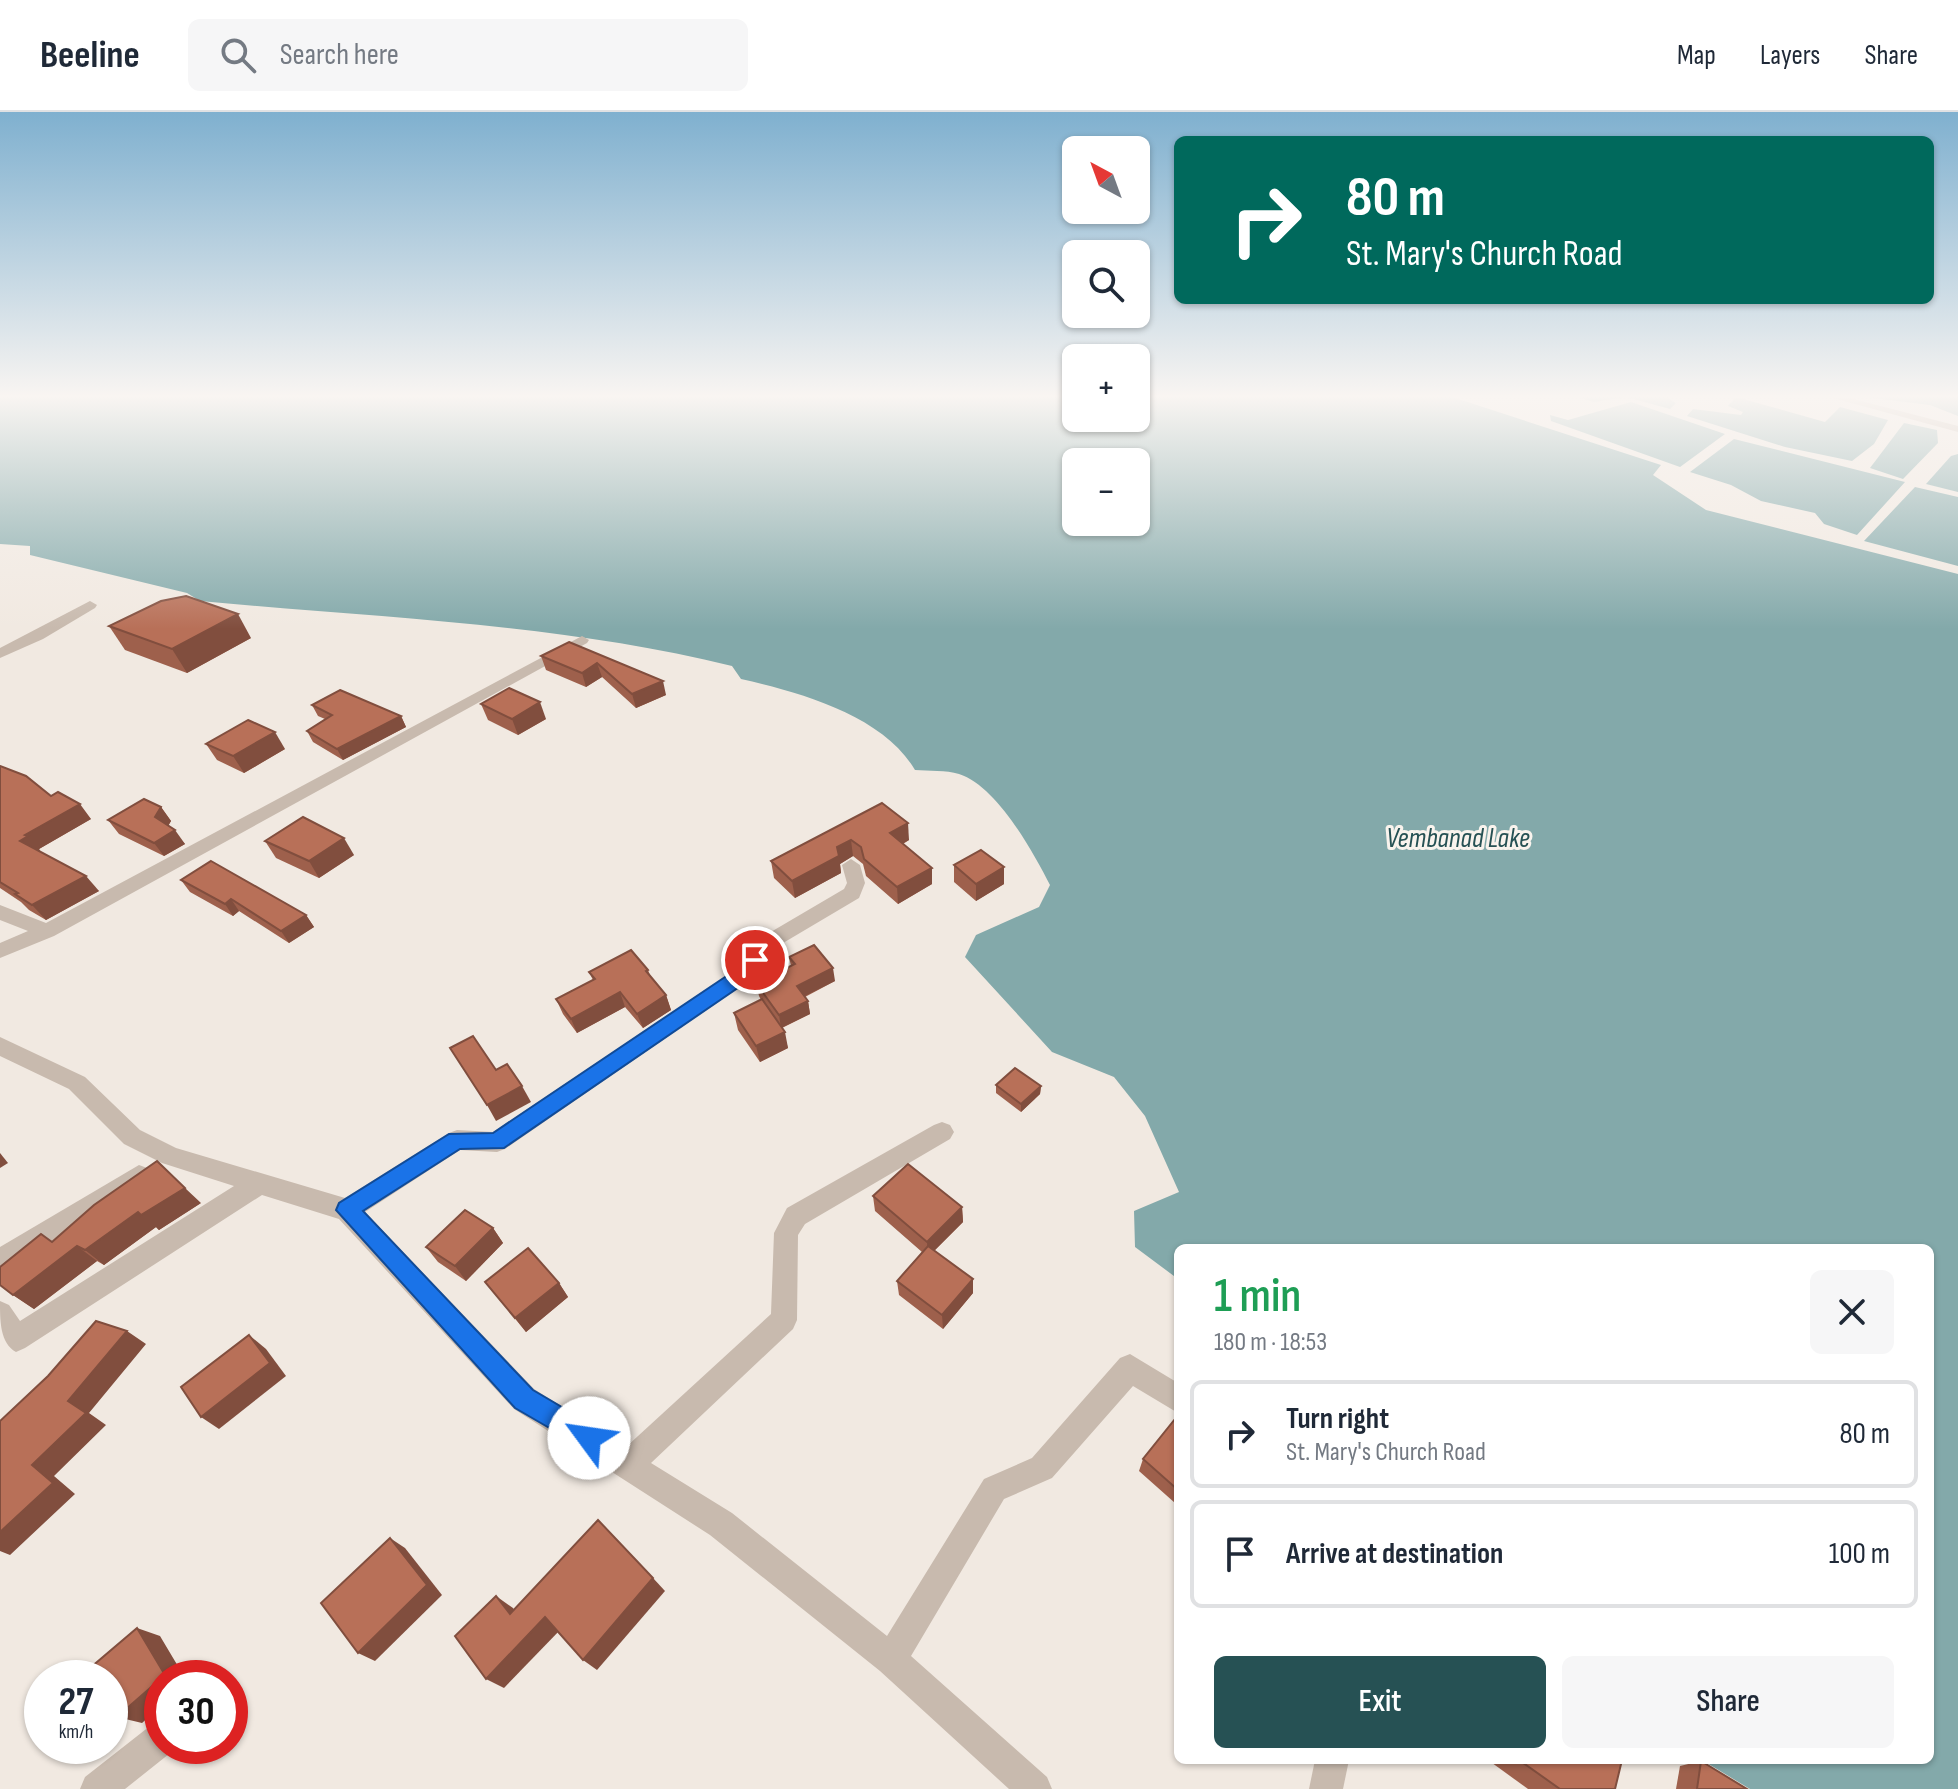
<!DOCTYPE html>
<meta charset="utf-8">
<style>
body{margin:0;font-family:"Sofia Sans Condensed",sans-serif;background:#f6f6f7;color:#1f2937;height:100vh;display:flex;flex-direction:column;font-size:30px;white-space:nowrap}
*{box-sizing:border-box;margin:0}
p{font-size:26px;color:#747a83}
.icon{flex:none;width:44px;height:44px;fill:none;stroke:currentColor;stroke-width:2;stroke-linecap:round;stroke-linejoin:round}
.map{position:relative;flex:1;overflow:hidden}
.side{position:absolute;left:1174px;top:1132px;width:760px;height:520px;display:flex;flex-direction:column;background:#fff;border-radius:12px;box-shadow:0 2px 6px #0004}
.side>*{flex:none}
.guide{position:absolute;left:1174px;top:24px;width:760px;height:168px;border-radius:12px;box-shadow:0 2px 6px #0004;background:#00695c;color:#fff;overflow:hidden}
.needle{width:52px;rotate:319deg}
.buttons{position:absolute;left:1062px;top:24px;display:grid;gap:16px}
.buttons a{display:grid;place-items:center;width:88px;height:88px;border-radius:12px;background:#fff;box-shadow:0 2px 6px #0004;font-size:40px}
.speed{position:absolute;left:24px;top:1548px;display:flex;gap:16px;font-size:40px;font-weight:700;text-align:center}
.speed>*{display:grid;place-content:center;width:104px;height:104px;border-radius:50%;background:#fff;box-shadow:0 2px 6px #0004;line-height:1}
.speed small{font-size:20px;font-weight:400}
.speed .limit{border:12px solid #d22;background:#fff;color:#111}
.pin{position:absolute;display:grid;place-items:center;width:68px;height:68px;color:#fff;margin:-34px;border:4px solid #fff;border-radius:50%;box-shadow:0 2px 8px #0007}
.me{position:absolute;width:88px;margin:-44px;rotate:301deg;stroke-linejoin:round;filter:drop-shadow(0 0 6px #0008)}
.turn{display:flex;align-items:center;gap:28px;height:168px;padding:0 40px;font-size:36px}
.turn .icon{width:104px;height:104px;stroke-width:2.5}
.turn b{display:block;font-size:56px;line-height:68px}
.round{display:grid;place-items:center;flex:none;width:84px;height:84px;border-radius:12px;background:#f6f6f7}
.headline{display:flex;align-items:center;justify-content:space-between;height:136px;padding:0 40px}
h1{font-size:48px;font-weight:600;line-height:60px;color:#1e9e55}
.cta{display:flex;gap:16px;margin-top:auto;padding:16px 40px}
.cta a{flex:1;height:92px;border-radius:12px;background:#265154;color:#fff;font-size:32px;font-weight:600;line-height:92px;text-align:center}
.cta a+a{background:#f6f6f7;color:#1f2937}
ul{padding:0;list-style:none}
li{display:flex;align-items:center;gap:24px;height:108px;margin:0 16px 12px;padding:0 24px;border:4px solid #e0e1e3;border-radius:12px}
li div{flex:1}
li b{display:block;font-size:30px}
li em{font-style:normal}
header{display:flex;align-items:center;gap:48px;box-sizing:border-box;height:112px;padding:0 40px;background:#fff;border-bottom:2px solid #e0e1e3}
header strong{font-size:38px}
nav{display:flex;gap:44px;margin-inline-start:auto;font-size:28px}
.search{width:560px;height:72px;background:#f6f6f7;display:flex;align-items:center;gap:20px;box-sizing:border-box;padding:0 28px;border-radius:12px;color:#747a83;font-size:30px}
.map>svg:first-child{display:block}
.water{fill:#83a9aa;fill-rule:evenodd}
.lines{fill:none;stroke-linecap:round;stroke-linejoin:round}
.minor{fill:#c8baae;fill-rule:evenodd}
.wall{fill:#9e604c}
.shaded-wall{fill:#814e3e}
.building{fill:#b87058;stroke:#814e3e;stroke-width:2}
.route{fill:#1a73e8;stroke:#114b97;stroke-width:2}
.labels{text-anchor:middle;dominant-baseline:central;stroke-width:6;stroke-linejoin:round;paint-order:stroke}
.water-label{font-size:28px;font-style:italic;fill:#265154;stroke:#f9f3ed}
</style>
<header>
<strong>Beeline</strong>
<div class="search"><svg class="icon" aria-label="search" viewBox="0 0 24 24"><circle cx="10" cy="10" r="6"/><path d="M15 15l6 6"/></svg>Search here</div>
<nav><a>Map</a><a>Layers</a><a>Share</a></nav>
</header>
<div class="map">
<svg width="1958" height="1677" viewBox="0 0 1958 1677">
<rect width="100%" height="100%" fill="#f1e9e1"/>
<g class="water">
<path d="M 0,282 L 1076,282 L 1076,306 L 1136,306 L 1136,282 L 1443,282 L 1661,353 L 1653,363 L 1706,398 L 1958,462 L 1958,1677 L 1750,1677 L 1702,1648 L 1930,1648 L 1930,1136 L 1178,1136 L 1178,1167 L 1135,1135 L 1134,1099 L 1179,1080 L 1145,1004 L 1114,965 L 1052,940 L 965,845 L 976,823 L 1039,795 L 1050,773 C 1033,740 997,674 959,662 C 946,658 929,659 915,658 C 883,603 799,580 741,567 L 732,554 C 558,511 377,506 200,489 L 187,481 L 30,443 L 30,434 L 0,432 ZM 1076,350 L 1136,350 L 1136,410 L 1076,410 Z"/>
<polygon points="1568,282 1677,282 1668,286 1676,291 1670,297 1626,285 1594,290"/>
<polygon points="1839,282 1958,282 1958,304 1930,293"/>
<polygon points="1736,285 1825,310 1840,295 1888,308 1874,332 1852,349 1785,335 1687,304 1693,297 1741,303 1743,300 1728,294"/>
<polygon points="1631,290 1725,322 1680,355 1551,309 1550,303 1568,308"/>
<polygon points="1904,311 1937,318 1938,331 1903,367 1870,356"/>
<polygon points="1734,327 1905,370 1857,423 1824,412 1815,401 1761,389 1731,373 1690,360"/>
<polygon points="1958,342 1958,380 1926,372 1951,344"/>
<polygon points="1915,375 1958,385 1958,454 1864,429"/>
</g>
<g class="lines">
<g class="minor">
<polygon points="1818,282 1834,282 1958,314 1958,320"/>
<polygon points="90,489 97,493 95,496 43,527 0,546 0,536"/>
<polygon points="582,524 589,528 587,531 54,824 0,846 0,831 28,819 0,808 0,793 46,811"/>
<path d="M 851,747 L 860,753 L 865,771 L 859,786 L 778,834 L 745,871 L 505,1037 L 497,1040 L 460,1038 L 365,1100 L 534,1277 L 626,1335 L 771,1202 L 774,1121 L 787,1096 L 934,1013 L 942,1010 L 950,1013 L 954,1020 L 950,1027 L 805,1112 L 798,1123 L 797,1208 L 793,1217 L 651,1351 L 732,1401 L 887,1524 L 984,1367 L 1032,1346 L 1120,1246 L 1130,1242 L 1178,1271 L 1178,1301 L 1133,1274 L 1052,1366 L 1004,1387 L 911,1544 L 1047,1665 L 1052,1677 L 1009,1677 L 880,1559 L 710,1423 L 514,1297 L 339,1107 L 262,1083 L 25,1236 L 16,1240 C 0,1231 0,1209 0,1189 L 9,1193 L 20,1209 L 234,1074 L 162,1051 L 124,1032 L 69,977 L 0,944 L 0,925 L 85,965 L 140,1018 L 176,1036 L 345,1086 L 449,1021 L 457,1018 L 493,1020 L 731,861 L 764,824 L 844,777 L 847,771 L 842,753 Z"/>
<polygon points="139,1053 147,1056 151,1063 147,1070 0,1161 0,1135"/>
<polygon points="162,1609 162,1634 176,1634 174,1638 125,1677 80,1677 85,1665 150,1614"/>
<polygon points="1315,1648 1349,1648 1343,1677 1309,1677"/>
</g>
</g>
<g class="wall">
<polygon points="109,514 251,526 187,561 125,538"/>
<polygon points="569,530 666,583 636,596 602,565 586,575 546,558 541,544"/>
<polygon points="481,592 546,607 518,623 488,608"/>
<polygon points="312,593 401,604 406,615 343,648 313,630 307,619 325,607 318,604"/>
<polygon points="206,632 285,637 244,661 217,648"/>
<polygon points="0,654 91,707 39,737 40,740 99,779 46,808 29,798 21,790 0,776"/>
<polygon points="882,691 909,728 903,732 932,772 898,792 866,764 863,752 853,744 840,752 841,761 795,786 774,766 771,749"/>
<polygon points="161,695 171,709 168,714 185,732 164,744 119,722 108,708"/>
<polygon points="265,729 354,743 319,766 276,746"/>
<polygon points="954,753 1004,755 1004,772 976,789 954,770"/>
<polygon points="181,768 306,803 314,815 289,831 239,799 233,804 190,780"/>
<polygon points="789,845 835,869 805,885 808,889 810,902 782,916 788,936 760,950 738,918 734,901 761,888 759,884 756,871 791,854"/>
<polygon points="648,858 651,866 666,883 671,898 643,916 625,895 577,921 563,902 556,887 593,868 589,860"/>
<polygon points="996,973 1041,974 1040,982 1021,1000 996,981"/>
<polygon points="873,1084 962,1095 963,1110 934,1139 973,1181 943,1217 899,1183 897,1169 922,1140 875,1099"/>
<polygon points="201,1091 159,1118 156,1115 104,1153 97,1149 34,1197 13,1183 52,1130"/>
<polygon points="493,1116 503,1131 466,1169 438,1150 426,1135"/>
<polygon points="485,1170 559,1171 568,1185 526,1220"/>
<polygon points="1178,1309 1178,1387 1175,1391 1139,1359 1143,1347"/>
<polygon points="1488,1648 1622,1648 1615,1677 1528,1677"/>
<polygon points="1701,1649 1747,1677 1676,1677 1680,1654"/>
</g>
<g class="shaded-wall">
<polygon points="238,502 251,526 187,561 172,537"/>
<polygon points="597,551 602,565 586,575 582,561"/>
<polygon points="663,569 666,583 636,596 632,582"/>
<polygon points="540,590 546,607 518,623 512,607"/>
<polygon points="401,604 406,615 343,648 337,637"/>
<polygon points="275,620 285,637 244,661 233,644"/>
<polygon points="80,692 91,707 39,737 41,740 33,744 20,729 25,723"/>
<polygon points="161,695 171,709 165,719 155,705"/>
<polygon points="908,711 909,728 891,738 890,721"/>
<polygon points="175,718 185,732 164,744 154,731"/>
<polygon points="344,726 354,743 319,766 309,749"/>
<polygon points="851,728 853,744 840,752 841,761 795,786 792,769 837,735"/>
<polygon points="1004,755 1004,772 976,789 976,772"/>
<polygon points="932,756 932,772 898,792 897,775"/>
<polygon points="86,764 99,779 46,808 32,793"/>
<polygon points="231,787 239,799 233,804 225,792"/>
<polygon points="306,803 314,815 289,831 281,819"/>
<polygon points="833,856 835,869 799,887 797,874"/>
<polygon points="620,880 625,895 577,921 571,907"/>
<polygon points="666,883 671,898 643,916 637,902"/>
<polygon points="808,889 810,902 781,916 779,903"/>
<polygon points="785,920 788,936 760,950 756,934"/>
<polygon points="522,974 531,990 496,1009 487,993"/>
<polygon points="1041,974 1040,982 1021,1000 1021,992"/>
<polygon points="0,1041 8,1051 0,1056"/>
<polygon points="185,1076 201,1091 159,1118 156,1115 104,1153 85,1138 138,1100"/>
<polygon points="962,1095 963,1110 928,1145 927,1130"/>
<polygon points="493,1116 503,1131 466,1169 455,1154"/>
<polygon points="77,1134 97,1149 34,1197 13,1183"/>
<polygon points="973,1167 973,1181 943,1217 942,1203"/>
<polygon points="559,1171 568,1185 526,1220 515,1206"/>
<polygon points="127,1219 146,1232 89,1301 106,1313 54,1364 75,1382 10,1443 0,1439 0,1420 32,1353 68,1289"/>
<polygon points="249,1223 266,1237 286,1264 219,1317 201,1305"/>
<polygon points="390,1426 405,1436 442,1483 375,1549 358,1541"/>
<polygon points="653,1466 665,1479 597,1558 583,1548"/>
<polygon points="496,1484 513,1496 527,1514 510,1502"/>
<polygon points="545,1505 561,1517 504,1576 486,1567"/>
<polygon points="137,1516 160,1524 185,1566 162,1566 162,1593 142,1611 117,1605"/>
</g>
<g class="building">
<polygon points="186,484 238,502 172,537 109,514 161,489"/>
<polygon points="569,530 663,569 632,582 597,551 582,561 541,544"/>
<polygon points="509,576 540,590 512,607 481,592"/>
<polygon points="340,578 401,604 337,637 307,619 332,603 312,593"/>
<polygon points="248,608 275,620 233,644 206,632"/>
<polygon points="0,654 26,664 51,684 58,680 80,692 25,723 28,724 20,729 86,764 32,793 15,782 18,781 0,770"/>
<polygon points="144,687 161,695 155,705 175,718 154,731 108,708"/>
<polygon points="882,691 908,711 890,721 932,756 897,775 864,747 861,735 851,728 837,735 839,744 792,769 771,749"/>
<polygon points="303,705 344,726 309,749 265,729"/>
<polygon points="981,738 1004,755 976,772 954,753"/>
<polygon points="211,749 306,803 281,819 231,787 225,792 181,768"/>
<polygon points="814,833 833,856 797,874 808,889 779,903 756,871 795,852 789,845"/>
<polygon points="631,838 648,858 646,859 666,883 637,902 620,880 571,907 556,887 595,867 589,860"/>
<polygon points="762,887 785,920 756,934 734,901"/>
<polygon points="473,924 496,958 507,952 522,974 487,993 450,936"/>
<polygon points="1015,956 1041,974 1021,992 996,973"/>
<polygon points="157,1049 185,1076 141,1103 138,1100 85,1138 77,1134 13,1183 0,1173 0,1155 41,1122 52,1130 94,1093"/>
<polygon points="908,1052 962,1095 927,1130 873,1084"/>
<polygon points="465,1098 493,1116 455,1154 426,1135"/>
<polygon points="928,1134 973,1167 942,1203 897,1169"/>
<polygon points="528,1136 559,1171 515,1206 485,1170"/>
<polygon points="96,1209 127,1219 68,1289 86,1301 32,1353 53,1371 0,1420 0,1309 48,1264"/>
<polygon points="249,1223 270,1251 201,1305 181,1275"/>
<polygon points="1175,1307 1178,1309 1178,1378 1143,1347"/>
<polygon points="598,1408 653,1466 583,1548 545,1505 486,1567 455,1524 496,1484 510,1502"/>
<polygon points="390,1426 427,1473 358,1541 321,1491"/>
<polygon points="137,1516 165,1563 117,1605 110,1591 110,1566 96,1566 90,1556"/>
<polygon points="1519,1648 1622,1648 1615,1677 1560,1677"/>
<polygon points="1701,1649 1747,1677 1697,1677"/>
</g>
<linearGradient id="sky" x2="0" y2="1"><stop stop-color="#7fb0cf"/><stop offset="0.55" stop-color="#f9f5f2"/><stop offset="1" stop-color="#f9f5f2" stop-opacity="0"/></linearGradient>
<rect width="1958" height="517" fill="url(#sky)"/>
<polygon class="route" points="755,841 764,848 745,871 504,1036 460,1037 363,1099 533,1278 599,1317 602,1326 599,1335 589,1339 515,1296 336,1098 339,1091 449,1022 493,1021 731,861"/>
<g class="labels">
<g class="water-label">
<text x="1458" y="726">Vembanad Lake</text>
</g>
</g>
</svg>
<div class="buttons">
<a><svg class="needle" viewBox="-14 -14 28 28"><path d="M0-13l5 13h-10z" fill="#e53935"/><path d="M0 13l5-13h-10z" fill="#747a83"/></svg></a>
<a><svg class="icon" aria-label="search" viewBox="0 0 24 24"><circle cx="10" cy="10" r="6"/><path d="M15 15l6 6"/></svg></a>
<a>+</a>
<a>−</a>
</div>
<div class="speed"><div>27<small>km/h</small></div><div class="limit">30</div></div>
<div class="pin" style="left:755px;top:848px;background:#d93025"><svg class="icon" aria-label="arrive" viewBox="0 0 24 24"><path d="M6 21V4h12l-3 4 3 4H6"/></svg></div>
<svg class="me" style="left:589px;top:1326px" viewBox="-20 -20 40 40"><circle r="19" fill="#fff"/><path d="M0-13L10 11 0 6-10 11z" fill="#1a73e8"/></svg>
<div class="guide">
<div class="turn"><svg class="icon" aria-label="right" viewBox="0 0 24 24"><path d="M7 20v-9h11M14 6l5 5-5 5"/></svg><div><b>80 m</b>St. Mary's Church Road</div></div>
</div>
<section class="side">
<div class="headline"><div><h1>1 min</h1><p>180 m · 18:53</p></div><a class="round"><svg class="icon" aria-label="close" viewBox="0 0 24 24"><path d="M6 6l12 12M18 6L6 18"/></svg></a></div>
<ul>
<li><svg class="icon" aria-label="right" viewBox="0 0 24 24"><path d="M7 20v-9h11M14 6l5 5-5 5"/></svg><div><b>Turn right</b><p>St. Mary's Church Road</p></div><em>80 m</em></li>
<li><svg class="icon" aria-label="arrive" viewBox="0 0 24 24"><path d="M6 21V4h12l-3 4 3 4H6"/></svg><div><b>Arrive at destination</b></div><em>100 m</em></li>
</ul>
<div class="cta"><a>Exit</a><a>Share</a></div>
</section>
</div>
